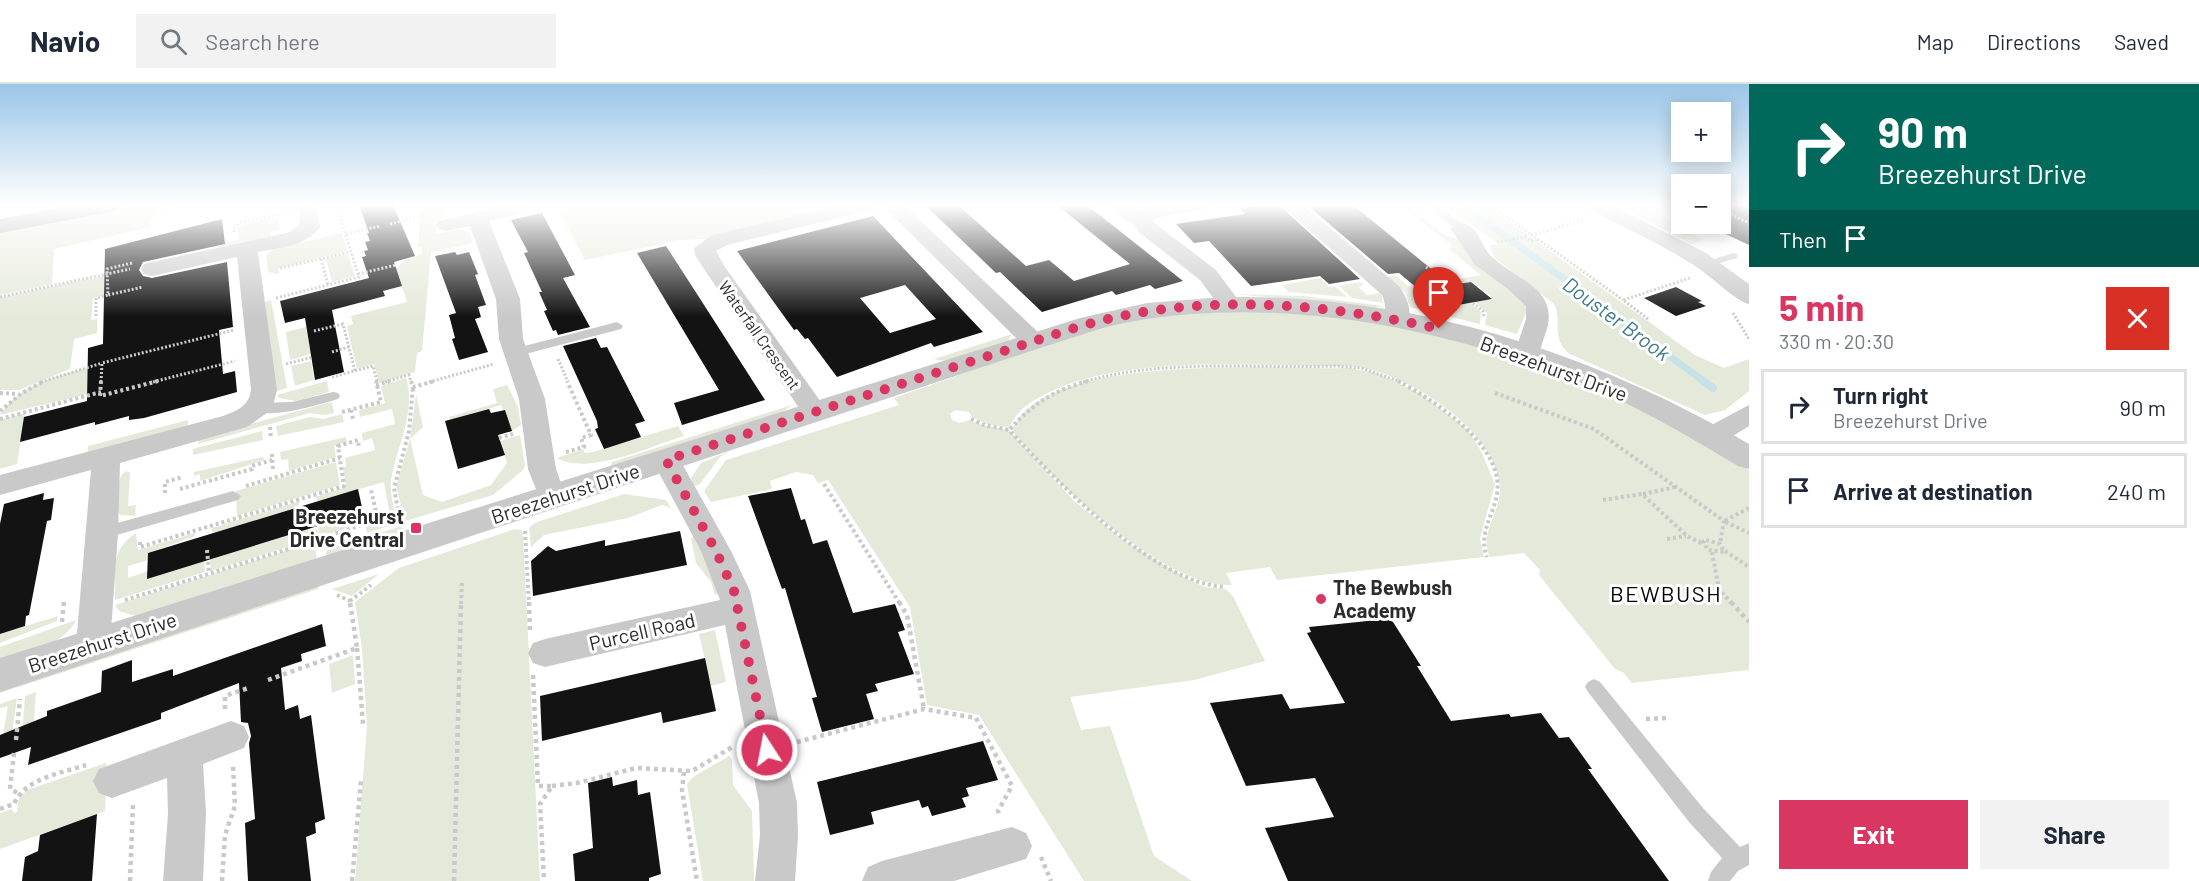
<!DOCTYPE html>
<meta charset="utf-8">
<style>
body{margin:0;font-family:Barlow,sans-serif;background:#f2f2f3;color:#1f2937;height:100vh;display:flex;flex-direction:column;font-size:22px;white-space:nowrap}
*{box-sizing:border-box;margin:0}
p{font-size:20px;color:#747a83}
.icon{flex:none;width:33px;height:33px;fill:none;stroke:currentColor;stroke-width:2;stroke-linecap:round;stroke-linejoin:round}
.map{position:relative;flex:1;overflow:hidden}
.details{display:flex;flex-direction:column;background:#fff;width:450px}
.details>*{flex:none}
.hud{background:#00695c;color:#fff;overflow:hidden}
.fabs{position:absolute;left:1671px;top:18px;display:grid;gap:12px}
.fabs a{display:grid;place-items:center;width:60px;height:60px;border-radius:0px;background:#fff;box-shadow:0 3px 15px #0003;font-size:30px}
.pin{position:absolute;display:grid;place-items:center;width:51px;height:51px;color:#fff;margin:-62px -26px;border-radius:50% 50% 50% 0;rotate:-45deg;box-shadow:0 0 6px #0007}
.pin .icon{rotate:45deg}
.me{position:absolute;width:66px;margin:-33px;rotate:349deg;stroke-linejoin:round;filter:drop-shadow(0 0 4px #0008)}
.turn{display:flex;align-items:center;gap:21px;height:126px;padding:0 30px;font-size:27px}
.turn .icon{width:78px;height:78px;stroke-width:2.5}
.turn b{display:block;font-size:42px;line-height:51px}
.then{display:flex;align-items:center;height:57px;padding:0 30px;background:#0003;gap:12px;font-size:22px}
.round{display:grid;place-items:center;flex:none;width:63px;height:63px;border-radius:0px;background:#f2f2f3}
.head{display:flex;align-items:center;justify-content:space-between;height:102px;padding:0 30px}
h1{font-size:36px;font-weight:700;line-height:45px;color:#da3662}
.primary-button{display:flex;gap:12px;margin-top:auto;padding:12px 30px}
.primary-button a{flex:1;height:69px;border-radius:0px;background:#da3662;color:#fff;font-size:24px;font-weight:700;line-height:69px;text-align:center}
.primary-button a+a{background:#f2f2f3;color:#1f2937}
ul{padding:0;list-style:none}
li{display:flex;align-items:center;gap:18px;height:75px;margin:0 12px 9px;padding:0 18px;border:3px solid #e0e1e3;border-radius:0px}
li div{flex:1}
li b{display:block;font-size:22px}
li em{font-style:normal}
header{display:flex;align-items:center;gap:36px;box-sizing:border-box;height:84px;padding:0 30px;background:#fff;border-bottom:2px solid #e0e1e3}
header strong{font-size:28px}
nav{display:flex;gap:33px;margin-inline-start:auto;font-size:21px}
.search{width:420px;height:54px;background:#f2f2f3;display:flex;align-items:center;gap:15px;box-sizing:border-box;padding:0 21px;border-radius:0px;color:#747a83;font-size:22px}
main{display:flex;flex:1;min-height:0}
.map>svg:first-child{display:block}
.green{fill:#e5e9d9}
.lines{fill:none;stroke-linecap:round;stroke-linejoin:round}
.stream-far1{stroke:#c6e1e8;stroke-width:7}
.stream{stroke:#c6e1e8;stroke-width:8}
.building{fill:#131313;fill-rule:evenodd}
.path-far2{stroke:#c9c9c9;stroke-width:3;stroke-dasharray:2 2;stroke-linecap:butt}
.path-far1{stroke:#c9c9c9;stroke-width:4;stroke-dasharray:3 3;stroke-linecap:butt}
.path{stroke:#c9c9c9;stroke-width:4.5;stroke-dasharray:4 4;stroke-linecap:butt}
.service{fill:#c9c9c9;fill-rule:evenodd}
.minor{fill:#c9c9c9;fill-rule:evenodd}
.tertiary{fill:#c9c9c9;fill-rule:evenodd}
.primary{fill:#a4a4a4;fill-rule:evenodd}
.route{stroke:#da3662;stroke-width:10;stroke-dasharray:0 18}
.poi-dot{fill:#da3662;stroke:#fff;stroke-width:2}
.labels{text-anchor:middle;dominant-baseline:central;stroke-width:6;stroke-linejoin:round;paint-order:stroke}
.far-street-label{font-size:16px;fill:#2c2c2c;stroke:#fff}
.street-label{font-size:20px;fill:#2c2c2c;stroke:#fff}
.poi-label{font-size:20px;font-weight:bold;fill:#2c2c2c;stroke:#fff;text-anchor:end}
.water-label{font-size:21px;font-style:italic;fill:#3f7a88;stroke:#fff}
.quarter-label{font-size:22px;letter-spacing:1.5px;fill:#000;stroke:#fff}
</style>
<header>
<strong>Navio</strong>
<div class="search"><svg class="icon" aria-label="search" viewBox="0 0 24 24"><circle cx="10" cy="10" r="6"/><path d="M15 15l6 6"/></svg>Search here</div>
<nav><a>Map</a><a>Directions</a><a>Saved</a></nav>
</header>
<main>
<div class="map">
<svg width="1749" height="797" viewBox="0 0 1749 797">
<rect width="100%" height="100%" fill="#fff"/>
<g class="green">
<polygon points="135,121 185,121 162,126 150,135 151,143 54,165 52,200 0,211 0,147"/>
<polygon points="421,121 438,121 443,132 435,144 437,150 459,145 469,148 473,159 431,168 422,267 417,269 415,288 379,299 374,280 357,285 347,242 353,240 351,232 407,218 396,185 406,175 422,170 422,162 418,163"/>
<polygon points="556,121 854,121 706,155 682,156 585,176"/>
<polygon points="1400,121 1406,121 1445,151 1465,157 1526,221 1527,226 1517,250 1485,241 1487,229 1473,216 1492,216 1492,213 1473,198 1452,201 1447,197 1481,191 1448,164 1453,162"/>
<path d="M 1443,121 L 1486,121 L 1695,271 L 1724,284 L 1749,275 L 1749,307 L 1725,326 L 1705,331 L 1570,270 C 1550,255 1563,236 1554,220 L 1494,173 L 1490,161 L 1499,160 Z"/>
<polygon points="1635,121 1640,121 1704,156 1691,160 1627,126 1626,124"/>
<polygon points="268,134 278,135 280,145 270,148 272,156 219,164 218,161 239,156 238,143"/>
<polygon points="342,149 347,167 278,184 279,190 268,188 266,171 274,165"/>
<polygon points="348,170 355,192 332,198 326,175"/>
<polygon points="106,191 105,211 93,214 91,236 97,235 97,249 74,255 70,285 19,306 0,306 0,214"/>
<polygon points="1395,191 1408,202 1414,201 1427,213 1422,214 1435,225 1471,219 1481,228 1480,240 1410,223 1405,208 1388,193"/>
<polygon points="1320,194 1329,203 1335,202 1347,213 1289,208 1282,201"/>
<polygon points="1360,198 1364,201 1358,203 1367,211 1381,209 1383,219 1352,214 1339,202"/>
<polygon points="1235,210 1304,212 1383,222 1373,224"/>
<polygon points="271,216 287,304 274,308 265,218"/>
<path d="M 1261,227 C 1288,229 1316,229 1343,233 C 1487,254 1627,307 1749,386 L 1749,586 L 1632,599 L 1624,589 L 1615,585 L 1539,491 L 1540,486 L 1524,469 L 1490,473 C 1478,448 1502,428 1500,402 C 1495,344 1405,288 1352,282 C 1259,283 1103,266 1026,322 C 1018,327 1014,336 1009,343 L 986,340 L 972,333 L 969,328 L 955,326 L 950,330 L 952,336 L 959,339 L 970,336 L 982,341 L 1009,346 L 1075,418 L 1126,458 L 1189,496 L 1205,503 L 1226,505 L 1233,512 L 1265,577 L 1194,596 L 1070,613 L 1081,646 L 1110,642 L 1154,772 L 1192,797 L 1084,797 L 979,631 L 927,621 L 910,523 L 828,396 L 818,399 L 813,391 L 796,388 L 770,397 L 772,405 L 711,418 L 704,407 L 726,376 L 899,321 L 894,314 C 977,286 1061,251 1147,234 C 1184,227 1224,228 1261,227 Z"/>
<polygon points="306,243 311,270 290,276 286,248"/>
<polygon points="1012,250 1008,257 945,277 934,275"/>
<polygon points="311,277 314,296 295,302 291,282"/>
<path d="M 99,281 L 97,308 L 0,331 C 19,299 66,289 99,281 Z"/>
<path d="M 1350,284 L 1379,290 L 1421,310 L 1468,346 L 1481,367 L 1495,400 L 1480,454 L 1484,473 L 1277,496 L 1270,483 L 1226,489 L 1232,501 C 1168,506 1049,395 1012,346 C 1045,267 1277,286 1350,284 Z"/>
<path d="M 406,294 C 417,329 396,363 391,396 C 389,409 395,426 397,439 L 367,449 L 365,440 L 390,431 L 384,398 L 318,417 L 315,413 L 346,403 L 343,384 L 346,383 L 345,374 L 375,366 L 372,354 L 363,357 L 362,349 L 395,340 L 392,325 L 360,333 L 359,326 L 385,319 L 381,302 Z"/>
<polygon points="327,297 329,308 296,317 279,314 277,311"/>
<polygon points="507,301 518,323 521,341 512,347 501,321 450,336 449,333 497,319 493,305"/>
<polygon points="416,310 423,343 410,355 423,411 442,418 491,401 507,379 500,357 520,351 525,381 523,386 493,411 405,437 396,402 410,355"/>
<polygon points="332,318 334,329 325,331 310,329 198,360 199,354"/>
<polygon points="792,321 780,330 610,383 612,378"/>
<polygon points="25,329 17,380 0,385 0,336"/>
<polygon points="342,330 344,338 278,352 276,342 310,333 323,335"/>
<polygon points="188,336 188,344 88,370 88,362"/>
<path d="M 678,342 L 684,352 C 651,362 588,392 557,374 L 583,365 L 585,369 L 593,368 Z"/>
<polygon points="262,347 263,356 193,371 193,365"/>
<polygon points="346,353 347,358 334,362 336,373 289,387 288,375 281,376 280,368"/>
<polygon points="730,367 720,373 700,400 693,403 691,394 701,379"/>
<polygon points="263,373 264,376 200,397 200,390 194,392 194,388"/>
<polygon points="336,378 340,401 237,432 236,407"/>
<path d="M 126,387 L 130,389 L 128,422 L 136,421 L 135,432 L 120,431 C 115,419 115,395 126,387 Z"/>
<polygon points="624,410 666,416 671,424 662,421 628,434 544,451 531,463 529,444 534,439"/>
<polygon points="300,417 298,423 214,449 212,447 212,444"/>
<polygon points="363,428 364,434 358,436 358,440 320,453 318,442"/>
<polygon points="310,435 313,455 211,487 210,476 304,446"/>
<polygon points="402,442 404,449 325,473 327,466"/>
<polygon points="515,445 521,446 523,450 540,797 355,797 367,642 362,565 355,518 399,484"/>
<path d="M 136,449 L 138,466 L 195,449 L 195,452 L 148,469 L 148,476 L 128,482 L 128,494 L 204,467 L 205,488 L 115,516 C 116,487 109,467 136,449 Z"/>
<polygon points="695,452 720,509 715,511 711,498 696,479 691,454"/>
<polygon points="314,458 317,475 136,532 119,527 115,521"/>
<polygon points="379,490 352,512 332,505"/>
<polygon points="318,502 318,505 0,609 0,605"/>
<polygon points="58,532 57,537 0,559 0,550"/>
<path d="M 76,536 C 64,562 24,569 0,577 L 0,563 Z"/>
<polygon points="715,546 726,598 711,602 699,550"/>
<polygon points="353,571 355,600 332,609 329,580"/>
<polygon points="36,608 33,649 22,653 25,612"/>
<polygon points="17,614 11,657 1,661 8,622 0,624 0,620"/>
<polygon points="729,672 732,676 733,701 752,727 754,797 703,797 687,700 693,693"/>
<polygon points="106,679 105,727 0,765 0,729 12,725 14,729 17,728 19,714 27,706"/>
</g>
<g class="lines">
<polyline class="stream-far1" points="1463,121 1705,298"/>
<polyline class="stream" points="1703,297 1713,304"/>
</g>
<g class="building">
<polygon points="359,121 393,121 415,172 394,178 402,202 383,207 385,212 332,226 344,288 315,296 305,234 285,239 280,217 369,194 362,173 366,172 364,167 368,166 365,158 370,157 367,149 369,149"/>
<polygon points="925,121 958,121 1026,182 1049,176 1074,197 1130,180 1057,121 1087,121 1183,197 1155,205 1150,201 1116,211 1112,207 1042,228 1000,188 996,189"/>
<polygon points="1261,121 1279,121 1360,195 1329,200 1320,192 1251,202 1209,157 1194,159 1176,140 1245,130 1239,124"/>
<polygon points="1307,121 1353,121 1451,201 1471,198 1492,215 1441,224 1399,189 1388,190"/>
<polygon points="1720,121 1749,121 1749,161 1704,140 1720,140"/>
<polygon points="542,129 575,191 563,194 590,243 558,251 556,246 553,247 544,227 547,226 539,208 542,208 524,169 528,168 511,136"/>
<path d="M 873,132 L 983,248 L 934,263 L 931,259 L 837,293 L 808,254 L 805,255 L 797,245 L 794,246 L 737,167 ZM 905,201 L 936,235 L 890,249 L 860,214 Z"/>
<polygon points="222,135 225,160 143,178 139,186 143,192 152,194 227,178 233,243 219,246 223,290 235,287 237,308 144,334 129,336 129,332 95,341 95,338 20,358 24,333 87,317 88,264 103,260 105,165"/>
<polygon points="666,162 697,210 765,316 682,341 674,319 719,306 637,169"/>
<polygon points="455,168 457,171 469,168 478,190 475,191 486,221 478,223 481,233 475,235 488,268 459,276 452,255 455,254 449,231 456,229 435,172"/>
<polygon points="1676,203 1702,217 1698,218 1706,222 1676,232 1644,214"/>
<polygon points="596,254 601,264 607,263 645,337 635,340 641,353 604,365 595,345 598,344 597,337 563,262"/>
<polygon points="489,325 491,329 505,326 512,347 498,351 505,371 458,385 445,337"/>
<polygon points="791,404 801,436 805,435 813,460 827,456 853,529 895,520 905,546 898,548 914,590 875,600 878,607 866,610 874,635 822,648 812,614 817,613 785,504 782,505 748,412"/>
<polygon points="358,405 363,428 147,495 148,469"/>
<polygon points="44,409 43,416 54,414 51,436 47,437 29,531 26,532 25,542 0,550 0,440 4,420"/>
<polygon points="680,447 687,481 533,512 531,477 548,462 556,467 605,456 605,462"/>
<polygon points="1387,535 1393,538 1421,582 1417,582 1451,637 1509,630 1511,633 1541,629 1559,654 1569,653 1592,685 1588,685 1669,797 1288,797 1265,744 1334,733 1315,694 1246,702 1210,619 1282,610 1290,625 1345,619 1307,549 1311,548 1309,543"/>
<polygon points="322,540 326,562 301,570 302,577 281,584 285,626 298,621 300,635 311,631 318,685 325,735 315,739 316,749 306,753 311,797 248,797 245,739 255,735 249,659 251,652 248,639 241,638 239,599 161,629 161,635 28,681 31,663 0,674 0,651 47,632 47,627 101,608 102,587 132,576 132,598 173,585 173,592"/>
<polygon points="705,574 716,627 663,639 661,628 542,657 540,612"/>
<polygon points="983,657 998,696 966,704 969,712 962,714 966,723 932,732 928,722 922,724 919,716 871,728 874,740 830,751 817,698"/>
<polygon points="612,693 613,702 637,696 638,711 650,708 661,790 649,794 649,797 575,797 573,770 593,764 588,699"/>
<polygon points="97,730 92,797 22,797 25,773 38,767 40,751"/>
</g>
<g class="lines">
<g class="path-far2">
<polyline points="336,121 345,121"/>
<polyline points="1489,121 1532,151"/>
<polyline points="1720,125 1749,139"/>
<polyline points="1583,136 1532,151 1623,216"/>
<polyline points="390,140 423,132"/>
<polyline points="234,148 234,144 240,139 289,128"/>
<polyline points="346,150 380,142"/>
<polyline points="1497,158 1525,153 1531,157 1538,156"/>
<polyline points="321,175 328,201"/>
<polyline points="132,179 107,185 108,211 143,203"/>
<polyline points="1426,183 1449,202"/>
<polyline points="280,184 351,168"/>
<polyline points="358,190 396,181"/>
<polyline points="0,213 130,185"/>
<polyline points="276,214 359,193 337,123"/>
<polyline points="1473,219 1483,227 1484,234"/>
<polyline points="1733,229 1749,255"/>
<polyline points="96,232 96,214 108,211"/>
<polyline points="1648,235 1623,216 1690,194"/>
<polyline points="314,247 343,240 355,287"/>
<polyline points="332,268 349,263"/>
<polyline points="558,275 568,298"/>
<polyline points="286,280 313,273"/>
<polyline points="332,293 373,282 377,298"/>
<polyline points="41,298 102,279"/>
<polyline points="101,298 102,279 234,246"/>
<polyline points="153,298 235,277"/>
<polyline points="385,298 409,291 411,298"/>
<polyline points="429,298 494,280"/>
<path d="M 1083,298 C 1165,274 1254,285 1337,282 L 1361,284 L 1401,298"/>
</g>
<g class="path-far1">
<polyline points="101,297 100,312 158,297"/>
<polyline points="411,297 413,303 435,297"/>
<path d="M 1088,297 C 1053,307 1035,318 1010,345 L 1011,348 C 1059,399 1153,499 1225,503"/>
<path d="M 1398,297 C 1434,316 1505,362 1497,410 C 1493,433 1478,449 1487,473"/>
<polyline points="376,301 390,297"/>
<polyline points="0,309 18,310"/>
<polyline points="1495,309 1594,345 1724,437 1720,460"/>
<polyline points="351,326 353,335"/>
<polyline points="0,327 22,309 44,297"/>
<polyline points="342,328 381,318 376,297"/>
<polyline points="0,335 101,308"/>
<polyline points="971,335 984,341 1010,346"/>
<polyline points="270,343 271,354"/>
<polyline points="499,354 513,350"/>
<polyline points="566,368 584,363 581,354 591,351 567,297"/>
<polyline points="272,370 273,385"/>
<polyline points="824,400 900,520"/>
<polyline points="246,402 340,374"/>
<polyline points="180,405 252,385 252,382 272,376"/>
<polyline points="165,409 165,398 183,393"/>
<polyline points="1643,410 1675,403"/>
<polyline points="1603,416 1642,410 1687,452 1703,460"/>
<polyline points="1749,424 1724,437 1749,449"/>
<polyline points="313,434 317,456 361,441 360,437 377,432 371,406"/>
<polyline points="400,437 394,404 409,347 413,303"/>
<polyline points="525,447 529,520"/>
<polyline points="1667,455 1686,452"/>
<polygon points="1706,456 1720,460 1724,468 1708,466 1703,458"/>
<polyline points="140,458 140,463 344,402 338,362 358,356 359,364"/>
<polyline points="207,466 209,489"/>
<polyline points="1725,467 1749,483"/>
<polyline points="1712,468 1719,505 1732,520"/>
<polyline points="337,511 350,517 350,520"/>
<polyline points="125,516 317,456 318,460"/>
<polyline points="350,517 371,501"/>
<polyline points="461,520 462,497"/>
</g>
<g class="path">
<polyline points="529,518 530,547"/>
<polyline points="899,518 907,531 924,625"/>
<polyline points="1731,518 1749,538"/>
<polyline points="62,538 64,518"/>
<polyline points="357,564 363,640"/>
<polyline points="533,591 538,702 552,702 540,720 544,797"/>
<polyline points="268,596 357,564 350,518"/>
<polyline points="225,625 225,612 248,604"/>
<polyline points="1646,635 1666,634"/>
<polyline points="16,656 20,615"/>
<polyline points="797,658 924,625 976,634 1012,702 998,727 1000,732"/>
<polyline points="14,669 10,705 18,709"/>
<polyline points="684,688 682,706 697,797"/>
<polyline points="552,702 577,699 636,684 692,687 734,662"/>
<path d="M 0,725 L 14,720 C 25,694 62,689 86,681"/>
<polyline points="1041,773 1051,797"/>
<polyline points="130,797 133,720"/>
<polyline points="222,797 225,751 235,722 233,681"/>
<polyline points="352,797 361,696"/>
<polyline points="454,797 461,518"/>
</g>
<g class="service">
<polygon points="519,121 538,121 512,129 507,126"/>
<polygon points="1426,121 1438,121 1468,145 1466,147 1458,147"/>
<polygon points="1733,169 1737,170 1737,174 1706,183 1700,180"/>
<polygon points="617,238 623,242 621,245 514,273 508,269 509,266"/>
<path d="M 333,308 L 338,309 L 340,312 L 338,315 C 321,320 264,338 251,324 L 258,319 L 292,318 Z"/>
<polygon points="233,407 241,412 238,416 103,455 97,453 95,449 97,445 103,443"/>
<polygon points="1594,595 1600,598 1703,724 1740,763 1749,759 1749,781 1738,787 1730,797 1708,797 1711,788 1722,774 1689,738 1588,608 1585,603 1588,598"/>
</g>
<g class="minor">
<path d="M 300,121 L 316,121 L 320,143 C 307,162 279,164 258,168 L 277,306 L 274,318 L 267,329 L 247,343 L 120,379 L 118,449 L 110,561 L 105,571 L 93,575 L 81,571 L 76,561 L 91,386 L 0,411 L 0,391 L 223,332 C 237,327 249,322 251,306 L 237,173 L 152,192 L 144,190 L 141,185 L 144,180 L 152,178 L 287,149 L 299,141 Z"/>
<polygon points="506,121 519,122 522,126 519,130 489,137 520,215 523,255 545,315 556,385 566,413 562,420 552,423 542,420 528,385 519,315 499,255 496,215 470,142 446,147 439,145 436,141 439,137"/>
<polygon points="842,121 879,121 876,125 727,161 716,167 725,183 828,328 824,334 815,337 806,334 704,185 695,171 694,164 712,151"/>
<polygon points="882,121 904,121 1042,252 1045,257 1042,262 1033,264 1024,262"/>
<polygon points="1109,121 1132,121 1138,127 1155,121 1208,121 1205,125 1161,133 1152,137 1216,186 1242,221 1238,226 1222,226 1200,196 1140,149 1133,139 1125,136"/>
<path d="M 1281,121 L 1303,121 L 1400,203 C 1407,214 1414,229 1406,241 L 1390,241 C 1384,232 1387,221 1382,211 Z"/>
<path d="M 1586,121 L 1612,121 L 1706,169 L 1749,200 L 1749,220 C 1735,217 1708,189 1692,180 C 1659,159 1623,143 1589,125 Z"/>
<path d="M 1462,139 C 1480,143 1480,161 1491,172 C 1517,197 1562,205 1545,251 C 1542,259 1540,269 1535,276 L 1526,279 L 1517,276 L 1514,271 L 1526,235 L 1526,222 L 1508,205 L 1475,181 L 1451,145 L 1455,141 Z"/>
<path d="M 1749,321 L 1749,342 C 1734,351 1720,363 1702,358 L 1698,352 L 1702,346 Z"/>
<polygon points="666,366 676,369 680,376 731,467 750,507 797,719 798,751 795,797 755,797 760,751 759,719 725,541 545,583 533,579 528,569 533,559 545,555 720,516 701,467 652,376 656,369"/>
<polygon points="231,637 244,642 249,653 244,664 203,680 206,730 203,797 163,797 168,730 167,694 112,714 99,709 93,697 99,685"/>
<polygon points="1012,743 1026,749 1032,762 1026,775 954,797 862,797 868,783 882,777"/>
</g>
<path class="tertiary" d="M 1222,213 C 1248,213 1274,213 1299,215 C 1458,225 1613,281 1749,360 L 1749,385 L 1738,382 C 1693,355 1649,329 1602,308 C 1458,246 1291,211 1135,237 C 1104,242 1073,254 1043,263 L 0,608 L 0,574 L 1080,234 L 1147,219 Z"/>
<polygon class="primary" points="72,121 122,121 118,126 110,128 0,149 0,135"/>
</g>
<linearGradient id="sky" x2="0" y2="1"><stop stop-color="#9ac6e8"/><stop offset="0.52" stop-color="#fff"/><stop offset="1" stop-color="#fff" stop-opacity="0"/></linearGradient>
<rect width="1749" height="233" fill="url(#sky)"/>
<g class="lines">
<path class="route" d="M 767,666 L 734,507 L 716,467 L 666,376 L 1078,243 C 1195,208 1321,218 1439,245"/>
</g>
<g class="poi-dot">
<rect x="410" y="438" width="12" height="12" rx="3"/>
<circle cx="1321" cy="515" r="6"/>
</g>
<g class="labels">
<g class="far-street-label">
<text transform="translate(760 251) rotate(55)">Waterfall Crescent</text>
</g>
<g class="street-label">
<text transform="translate(1554 284) rotate(20)">Breezehurst Drive</text>
<text transform="translate(565 409) rotate(-18)">Breezehurst Drive</text>
<text transform="translate(642 547) rotate(-13)">Purcell Road</text>
<text transform="translate(102 558) rotate(-18)">Breezehurst Drive</text>
</g>
<g class="poi-label">
<text x="404" y="432">Breezehurst<tspan x="404" dy="23">Drive Central</tspan></text>
<text x="1333" y="503" text-anchor="start">The Bewbush<tspan x="1333" dy="23">Academy</tspan></text>
</g>
<g class="water-label">
<text transform="translate(1617 234) rotate(36)">Douster Brook</text>
</g>
<g class="quarter-label">
<text x="1666" y="509">BEWBUSH</text>
</g>
</g>
</svg>
<div class="fabs">
<a>+</a>
<a>−</a>
</div>
<div class="pin" style="left:1439px;top:245px;background:#d93025"><svg class="icon" aria-label="arrive" viewBox="0 0 24 24"><path d="M6 21V4h12l-3 4 3 4H6"/></svg></div>
<svg class="me" style="left:767px;top:666px" viewBox="-20 -20 40 40"><circle r="17" fill="#da3662" stroke="#fff" stroke-width="3"/><path d="M0-11L8 9 0 5-8 9z" fill="#fff"/></svg>
</div>
<section class="details">
<div class="hud">
<div class="turn"><svg class="icon" aria-label="right" viewBox="0 0 24 24"><path d="M7 20v-9h11M14 6l5 5-5 5"/></svg><div><b>90 m</b>Breezehurst Drive</div></div>
<div class="then">Then<svg class="icon" aria-label="arrive" viewBox="0 0 24 24"><path d="M6 21V4h12l-3 4 3 4H6"/></svg></div>
</div>
<div class="head"><div><h1>5 min</h1><p>330 m · 20:30</p></div><a class="round" style="background:#d93025;color:#fff"><svg class="icon" aria-label="close" viewBox="0 0 24 24"><path d="M6 6l12 12M18 6L6 18"/></svg></a></div>
<ul>
<li><svg class="icon" aria-label="right" viewBox="0 0 24 24"><path d="M7 20v-9h11M14 6l5 5-5 5"/></svg><div><b>Turn right</b><p>Breezehurst Drive</p></div><em>90 m</em></li>
<li><svg class="icon" aria-label="arrive" viewBox="0 0 24 24"><path d="M6 21V4h12l-3 4 3 4H6"/></svg><div><b>Arrive at destination</b></div><em>240 m</em></li>
</ul>
<div class="primary-button"><a>Exit</a><a>Share</a></div>
</section>
</main>
